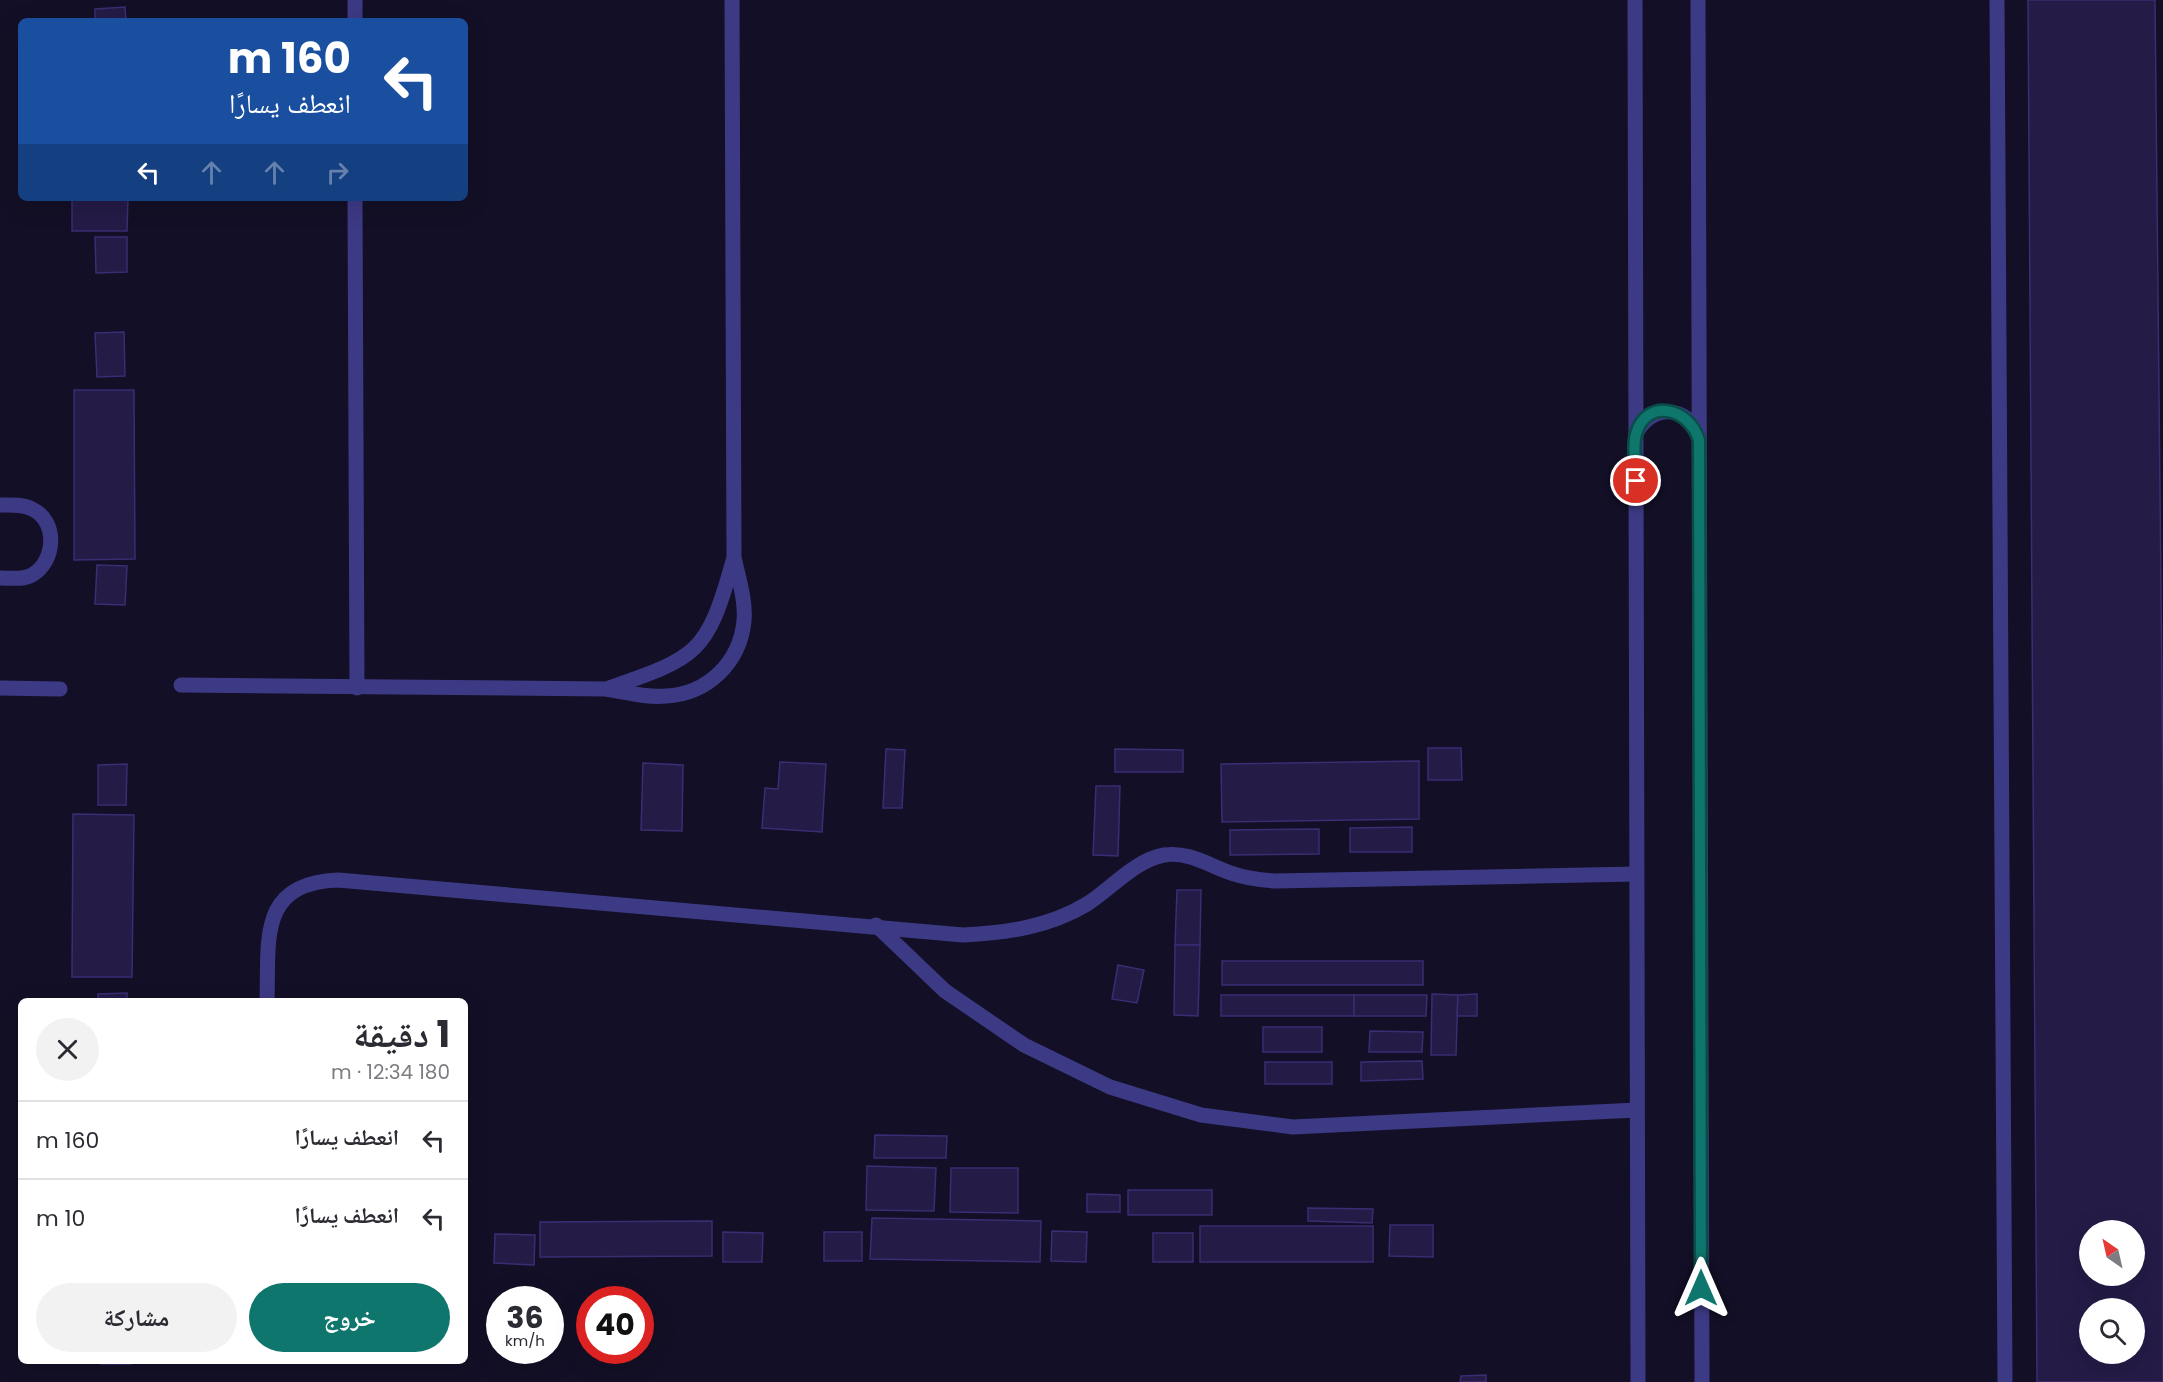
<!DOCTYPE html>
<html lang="ar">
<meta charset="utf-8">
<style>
body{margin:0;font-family:Poppins,"Noto Naskh Arabic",sans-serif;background:#f2f2f3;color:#2b2b33;direction:rtl;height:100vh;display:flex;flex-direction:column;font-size:22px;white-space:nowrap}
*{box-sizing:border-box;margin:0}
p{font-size:20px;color:#7c7c81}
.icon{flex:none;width:33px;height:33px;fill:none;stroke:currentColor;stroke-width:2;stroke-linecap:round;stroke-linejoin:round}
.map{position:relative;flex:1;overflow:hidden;direction:ltr}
.drawer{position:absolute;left:18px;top:998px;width:450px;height:366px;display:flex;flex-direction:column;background:#fff;border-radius:9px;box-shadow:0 6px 24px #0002;direction:rtl}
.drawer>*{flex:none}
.top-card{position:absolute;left:18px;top:18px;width:450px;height:183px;border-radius:9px;box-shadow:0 6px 24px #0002;direction:rtl;background:#1a4fa0;color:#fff;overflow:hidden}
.needle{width:39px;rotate:326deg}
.fabs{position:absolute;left:2079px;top:1220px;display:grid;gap:12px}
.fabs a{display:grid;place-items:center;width:66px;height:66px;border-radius:50%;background:#fff;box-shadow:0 6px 24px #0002;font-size:30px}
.speed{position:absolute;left:486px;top:1286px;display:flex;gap:12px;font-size:30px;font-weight:700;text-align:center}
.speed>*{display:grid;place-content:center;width:78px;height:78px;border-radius:50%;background:#fff;box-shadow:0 6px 24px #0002;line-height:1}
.speed small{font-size:15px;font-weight:400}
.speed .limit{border:9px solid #d22;background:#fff;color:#111}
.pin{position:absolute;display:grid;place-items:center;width:51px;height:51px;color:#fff;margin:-26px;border:3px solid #fff;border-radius:50%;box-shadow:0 2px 6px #0007}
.me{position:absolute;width:66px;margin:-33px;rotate:0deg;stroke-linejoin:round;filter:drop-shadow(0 0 4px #0008)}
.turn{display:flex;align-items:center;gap:21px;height:126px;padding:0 18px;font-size:27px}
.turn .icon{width:78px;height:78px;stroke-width:2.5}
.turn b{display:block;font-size:42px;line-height:51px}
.lanes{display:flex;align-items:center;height:57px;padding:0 18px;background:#0003;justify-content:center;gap:30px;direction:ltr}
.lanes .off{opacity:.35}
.round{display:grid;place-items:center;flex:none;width:63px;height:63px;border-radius:32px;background:#f2f2f3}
.headline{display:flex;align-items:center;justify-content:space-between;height:102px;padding:0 18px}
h1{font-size:36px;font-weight:700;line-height:45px}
.action{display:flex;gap:12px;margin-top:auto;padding:12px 18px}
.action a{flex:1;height:69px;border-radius:36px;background:#0f766e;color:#fff;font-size:24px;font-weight:700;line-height:69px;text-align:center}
.action a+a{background:#f2f2f3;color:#2b2b33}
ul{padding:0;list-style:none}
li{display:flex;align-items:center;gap:18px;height:78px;padding:0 18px;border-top:2px solid #e1e1e2}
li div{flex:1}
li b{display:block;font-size:22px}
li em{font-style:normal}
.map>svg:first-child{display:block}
.building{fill:#241b47;stroke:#3b2d73;stroke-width:1.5;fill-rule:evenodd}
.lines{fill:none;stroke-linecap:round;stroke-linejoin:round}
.minor{stroke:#3d3a85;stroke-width:15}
.route-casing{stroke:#0a4d48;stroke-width:15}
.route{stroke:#0f766e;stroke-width:10}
</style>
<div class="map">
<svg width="2163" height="1382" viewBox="0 0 2163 1382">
<rect width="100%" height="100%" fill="#130f26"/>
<g class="building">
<path d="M 2028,0 L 2155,0 L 2163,789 L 2163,1382 L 2037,1382 ZM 2090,1230 L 2134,1230 L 2134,1275 L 2090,1275 ZM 2090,1308 L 2134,1308 L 2134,1353 L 2090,1353 Z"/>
<polygon points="125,7 126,21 95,21 95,9"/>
<polygon points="72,198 128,198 127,231 72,231"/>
<polygon points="95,237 127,237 127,272 96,273"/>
<polygon points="124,332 125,376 97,377 95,333"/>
<polygon points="74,390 134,390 135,559 74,560"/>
<polygon points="97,565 127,566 125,605 95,604"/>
<polygon points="1428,748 1461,748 1462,780 1428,780"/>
<polygon points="886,749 905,750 902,808 883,808"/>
<polygon points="1115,749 1183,750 1183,772 1115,772"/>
<polygon points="1419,761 1419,819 1222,822 1221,764"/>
<polygon points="780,762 826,764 822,832 762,828 765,788 778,789"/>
<polygon points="643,763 683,765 682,831 641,830"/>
<polygon points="127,764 126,805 98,805 98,765"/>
<polygon points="1096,786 1120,786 1118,856 1093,855"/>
<polygon points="73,814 134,815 132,977 72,977"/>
<polygon points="1412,827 1412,852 1350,852 1350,828"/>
<polygon points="1319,829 1319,854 1230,855 1230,830"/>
<polygon points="1177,890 1201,890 1200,945 1175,945"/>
<polygon points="1175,945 1200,945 1198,1016 1174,1015"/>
<rect x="1222" y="961" width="201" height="24"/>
<polygon points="1118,965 1144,970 1137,1003 1112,999"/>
<polygon points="127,993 127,1000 98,1000 98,994"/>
<polygon points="1432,994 1458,995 1456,1055 1431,1055"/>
<polygon points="1477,994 1477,1016 1457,1016 1458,995"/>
<rect x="1221" y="995" width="133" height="21"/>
<polygon points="1354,995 1427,995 1426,1016 1354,1016"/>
<rect x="1263" y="1027" width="59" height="25"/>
<polygon points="1370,1031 1423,1032 1422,1052 1369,1052"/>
<polygon points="1422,1061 1423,1079 1361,1081 1361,1062"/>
<rect x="1265" y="1062" width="67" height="22"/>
<polygon points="875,1135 947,1136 946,1158 874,1158"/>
<polygon points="867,1166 936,1168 934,1211 866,1210"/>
<polygon points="951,1168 1018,1168 1018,1213 950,1212"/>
<rect x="1128" y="1190" width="84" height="25"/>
<polygon points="1087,1194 1120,1195 1120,1212 1087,1212"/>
<polygon points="1308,1208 1373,1209 1372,1223 1308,1221"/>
<polygon points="872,1218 1041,1221 1040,1262 870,1259"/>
<polygon points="712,1221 712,1256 540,1257 540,1222"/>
<polygon points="1390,1225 1433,1225 1433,1257 1389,1256"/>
<rect x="1200" y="1226" width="173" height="36"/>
<polygon points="1052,1231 1087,1232 1086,1262 1051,1261"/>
<polygon points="723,1232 763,1233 762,1262 723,1262"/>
<rect x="824" y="1232" width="38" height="29"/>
<rect x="1153" y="1233" width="40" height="29"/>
<polygon points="495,1234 535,1235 534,1265 494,1263"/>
<rect x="101" y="1360" width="30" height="4"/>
<polygon points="1486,1375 1486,1382 1460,1382 1461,1376"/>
</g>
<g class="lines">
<g class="minor">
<polyline points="355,0 355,21"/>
<polyline points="1635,0 1638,1382"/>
<polyline points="1698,0 1702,1382"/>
<polyline points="1997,0 2005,1382"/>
<polyline points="355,198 357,688"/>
<path d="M 1636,434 C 1650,404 1689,404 1699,437"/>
<path d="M 0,505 C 10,505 23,504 32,509 C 58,521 56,561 32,575 C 23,580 11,578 0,578"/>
<path d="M 181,685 L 606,689 C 625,692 647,698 666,696 C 708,694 740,662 744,621 C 746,600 738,577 734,557 L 732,0"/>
<polyline points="0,688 60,689"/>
<path d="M 609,688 C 698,657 707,654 733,561"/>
<polyline points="876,925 945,991 1024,1045 1110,1087 1201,1115 1293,1127 1637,1110"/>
<path d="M 267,1000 C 269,940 258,883 338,880 L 963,935 C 1006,933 1049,927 1087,904 C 1111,889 1135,860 1164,855 C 1190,851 1211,867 1234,874 C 1248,879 1261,880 1275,881 L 1636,874"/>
</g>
</g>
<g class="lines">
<g class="route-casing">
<path id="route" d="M 1636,481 C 1636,467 1632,448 1636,434 C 1646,398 1689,407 1699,440 L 1701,1288"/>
</g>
<use href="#route" class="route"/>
</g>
</svg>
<div class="fabs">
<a><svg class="needle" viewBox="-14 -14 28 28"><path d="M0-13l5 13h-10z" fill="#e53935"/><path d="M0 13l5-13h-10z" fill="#7c7c81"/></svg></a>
<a><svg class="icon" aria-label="search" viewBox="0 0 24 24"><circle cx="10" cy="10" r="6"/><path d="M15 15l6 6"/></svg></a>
</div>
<div class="speed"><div>36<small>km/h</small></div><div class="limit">40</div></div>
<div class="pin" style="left:1636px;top:481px;background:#d93025"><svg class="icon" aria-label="arrive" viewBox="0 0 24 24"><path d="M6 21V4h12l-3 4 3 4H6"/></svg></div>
<svg class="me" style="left:1701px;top:1288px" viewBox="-20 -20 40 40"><path d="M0-17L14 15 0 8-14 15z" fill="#0f766e" stroke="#fff" stroke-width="4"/></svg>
<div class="top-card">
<div class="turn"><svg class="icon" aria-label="left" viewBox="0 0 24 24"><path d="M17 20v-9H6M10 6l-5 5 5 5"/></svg><div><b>160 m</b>انعطف يسارًا</div></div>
<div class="lanes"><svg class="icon" aria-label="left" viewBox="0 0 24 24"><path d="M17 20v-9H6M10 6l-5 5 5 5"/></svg><svg class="icon off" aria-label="ahead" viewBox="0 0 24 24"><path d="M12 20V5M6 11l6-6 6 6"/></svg><svg class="icon off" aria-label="ahead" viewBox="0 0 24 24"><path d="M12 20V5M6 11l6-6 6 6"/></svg><svg class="icon off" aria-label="right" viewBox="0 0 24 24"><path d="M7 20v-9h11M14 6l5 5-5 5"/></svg></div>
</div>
<section class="drawer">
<div class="headline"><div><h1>1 دقيقة</h1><p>180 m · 12:34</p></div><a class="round"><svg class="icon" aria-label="close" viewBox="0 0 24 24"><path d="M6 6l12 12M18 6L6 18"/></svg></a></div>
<ul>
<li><svg class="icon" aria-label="left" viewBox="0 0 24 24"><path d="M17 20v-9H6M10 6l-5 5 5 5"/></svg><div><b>انعطف يسارًا</b></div><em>160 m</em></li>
<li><svg class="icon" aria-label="left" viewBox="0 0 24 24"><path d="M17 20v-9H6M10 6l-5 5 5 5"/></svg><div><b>انعطف يسارًا</b></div><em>10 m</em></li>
</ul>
<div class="action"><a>خروج</a><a>مشاركة</a></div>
</section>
</div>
